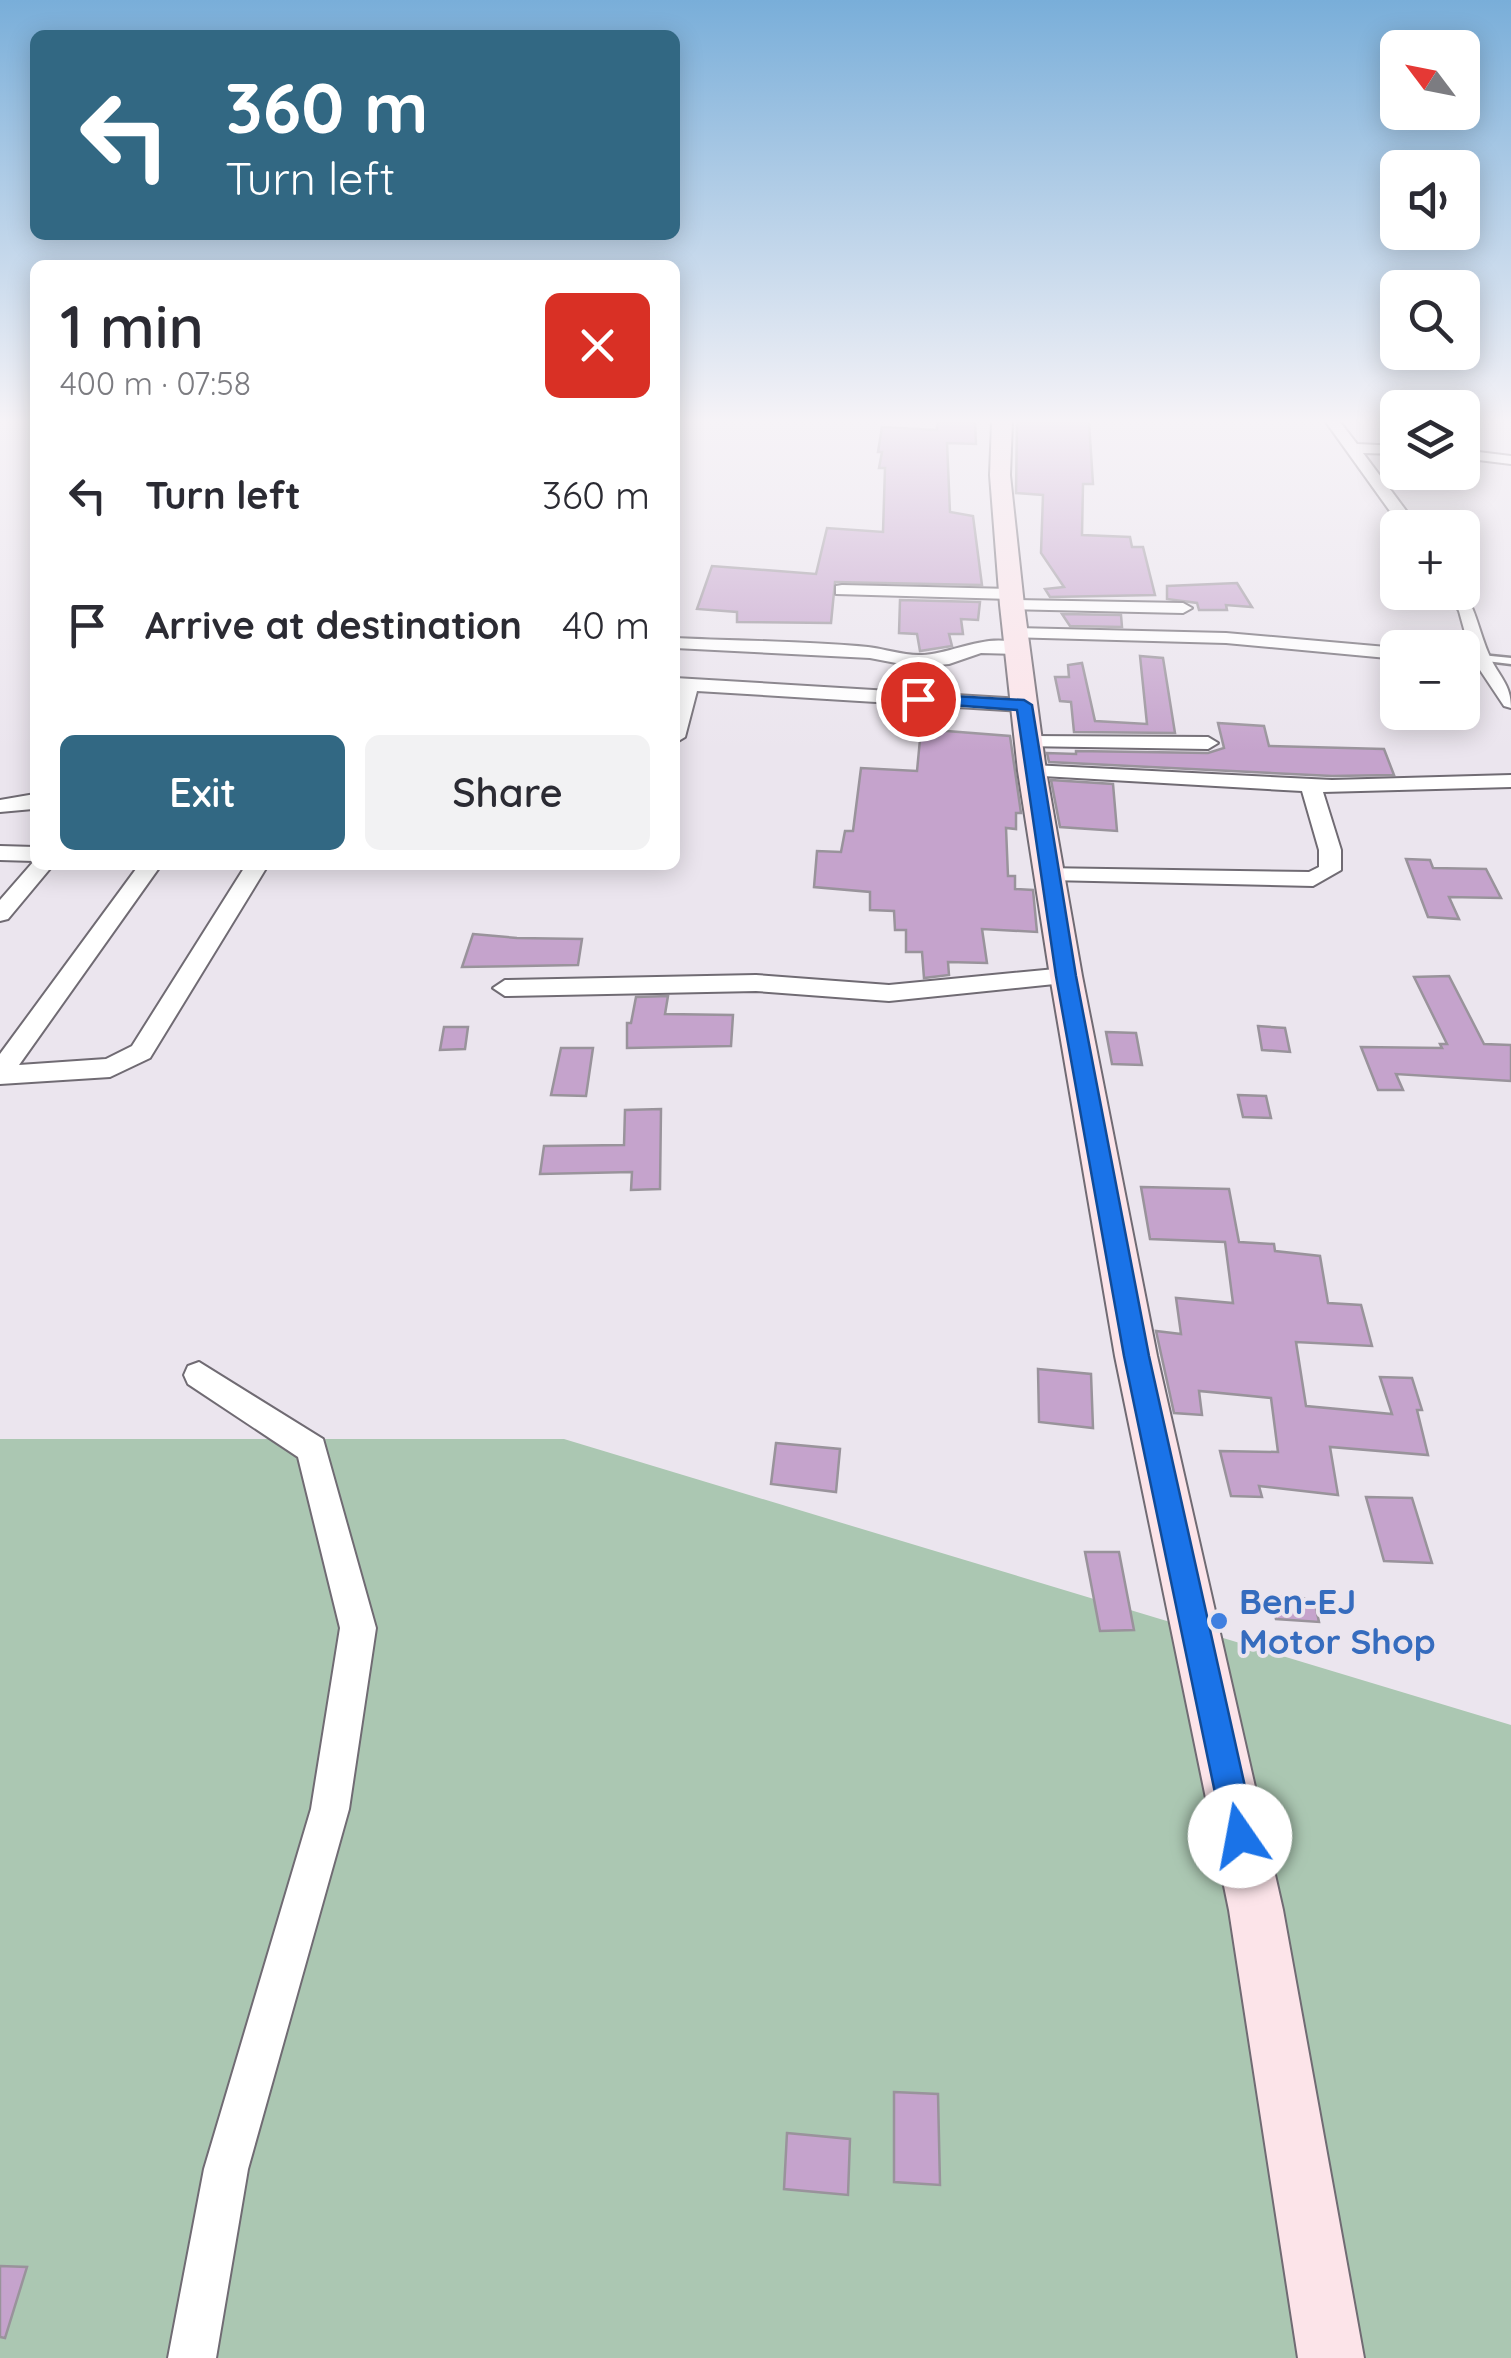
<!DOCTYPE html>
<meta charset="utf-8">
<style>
body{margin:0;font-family:Quicksand,sans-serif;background:#f2f2f3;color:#2b2b33;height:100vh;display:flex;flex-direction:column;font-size:38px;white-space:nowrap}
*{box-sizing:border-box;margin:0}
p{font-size:32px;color:#7c7c81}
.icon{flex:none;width:55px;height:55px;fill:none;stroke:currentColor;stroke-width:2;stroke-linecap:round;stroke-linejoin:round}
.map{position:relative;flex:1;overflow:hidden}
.drawer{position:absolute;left:30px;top:260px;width:650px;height:610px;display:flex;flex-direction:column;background:#fff;border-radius:15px;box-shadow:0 5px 25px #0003}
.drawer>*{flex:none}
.guide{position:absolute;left:30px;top:30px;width:650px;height:210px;border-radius:15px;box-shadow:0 5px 25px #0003;background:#326883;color:#fff;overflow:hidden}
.needle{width:65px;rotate:302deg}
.fabs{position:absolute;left:1380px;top:30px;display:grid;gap:20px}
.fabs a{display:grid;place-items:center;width:100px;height:100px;border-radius:15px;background:#fff;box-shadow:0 5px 25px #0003;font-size:50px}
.pin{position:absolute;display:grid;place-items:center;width:85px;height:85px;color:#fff;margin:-42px;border:5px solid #fff;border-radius:50%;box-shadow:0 2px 10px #0007}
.me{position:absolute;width:110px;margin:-55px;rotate:348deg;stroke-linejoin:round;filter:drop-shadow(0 0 8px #0008)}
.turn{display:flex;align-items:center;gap:35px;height:210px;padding:0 30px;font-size:45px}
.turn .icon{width:130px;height:130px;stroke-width:2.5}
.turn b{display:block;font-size:70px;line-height:85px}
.round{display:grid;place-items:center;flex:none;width:105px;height:105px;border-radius:15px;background:#f2f2f3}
.headline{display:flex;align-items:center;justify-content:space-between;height:170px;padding:0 30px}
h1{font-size:60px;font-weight:600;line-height:75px}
.action{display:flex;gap:20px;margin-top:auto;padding:20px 30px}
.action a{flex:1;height:115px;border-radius:15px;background:#326883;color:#fff;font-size:40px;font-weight:600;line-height:115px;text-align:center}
.action a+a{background:#f2f2f3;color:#2b2b33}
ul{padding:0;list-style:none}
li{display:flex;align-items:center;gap:30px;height:130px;padding:0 30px}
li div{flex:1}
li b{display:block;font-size:38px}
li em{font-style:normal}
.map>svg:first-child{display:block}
.green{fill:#abc7b2}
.building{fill:#c5a3cc;stroke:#99939b;stroke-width:2.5}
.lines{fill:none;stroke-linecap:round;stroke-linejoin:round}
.lane-casing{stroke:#706b73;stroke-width:5}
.street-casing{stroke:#706b73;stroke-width:4}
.secondary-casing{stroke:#706b73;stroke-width:4}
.lane{fill:#fff;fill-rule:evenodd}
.street{fill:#fff;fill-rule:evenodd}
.secondary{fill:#fce4e9;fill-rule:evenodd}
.route{fill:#1a73e8;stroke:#114b97;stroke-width:2.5}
.shop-dot{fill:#3f7fe0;stroke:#ebe5ee;stroke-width:4}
.labels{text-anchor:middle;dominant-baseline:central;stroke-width:8;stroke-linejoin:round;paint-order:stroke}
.near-shop-label{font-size:35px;font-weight:bold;fill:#366cbe;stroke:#ebe5ee;text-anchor:start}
</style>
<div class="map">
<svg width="1511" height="2358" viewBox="0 0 1511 2358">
<rect width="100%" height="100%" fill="#ebe5ee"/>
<polygon class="green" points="0,1439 564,1439 1511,1725 1511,2358 0,2358"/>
<g class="building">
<polygon points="937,422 975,422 976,444 947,443 950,512 973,516 982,585 835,582 831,623 737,622 737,612 697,609 712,566 816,574 827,528 883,532 885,468 879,468 882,452 878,452 882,427 937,430"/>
<polygon points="1017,422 1089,422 1093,484 1083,484 1082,535 1130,537 1132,547 1143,547 1155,595 1050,597 1045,589 1064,587 1041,553 1043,495 1016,493"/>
<polygon points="1237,583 1252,607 1226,605 1227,610 1199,610 1197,603 1167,599 1167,586"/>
<polygon points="900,600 980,602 978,620 961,619 963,634 949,634 952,646 920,651 917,634 899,633"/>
<polygon points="1062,614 1121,615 1122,627 1070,626"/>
<polygon points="1140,656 1163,658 1175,733 1074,732 1071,702 1060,701 1055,677 1069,677 1068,665 1082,663 1095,721 1147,724"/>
<polygon points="1218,723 1264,726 1269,746 1384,749 1394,775 1332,776 1049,762 1047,753 1076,754 1076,751 1208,753 1224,748"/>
<polygon points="921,729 1010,736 1021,813 1016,813 1016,829 1006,828 1008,876 1015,876 1015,889 1033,890 1037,932 982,929 987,963 948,962 949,975 924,978 922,952 906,952 906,930 895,930 894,911 870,910 870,892 814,887 817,851 841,852 845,831 853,831 861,768 917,771"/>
<polygon points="1051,780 1113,784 1117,831 1060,827"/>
<polygon points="1406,859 1430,860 1433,868 1486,869 1501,898 1449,897 1459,919 1428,917"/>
<polygon points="473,934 517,938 582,939 578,965 462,967"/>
<polygon points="1449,976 1484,1044 1511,1045 1511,1081 1396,1074 1403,1090 1378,1090 1361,1047 1442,1048 1440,1044 1447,1044 1414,977"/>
<polygon points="668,996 665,1014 733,1015 731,1046 627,1048 627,1023 631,1023 636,997"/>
<polygon points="1258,1026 1285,1028 1290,1052 1262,1050"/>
<polygon points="444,1027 468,1027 465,1049 440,1050"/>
<polygon points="1106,1032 1136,1033 1142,1065 1112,1064"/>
<polygon points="561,1048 593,1048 586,1096 551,1095"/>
<polygon points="1238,1095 1266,1096 1271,1118 1243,1117"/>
<polygon points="661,1109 660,1189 631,1190 632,1172 540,1174 544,1146 624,1145 625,1110"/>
<polygon points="1141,1187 1229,1189 1239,1242 1274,1244 1275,1251 1320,1256 1328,1303 1361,1305 1372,1346 1296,1342 1306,1406 1392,1414 1380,1377 1412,1378 1422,1410 1417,1410 1428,1455 1330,1447 1338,1495 1259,1486 1262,1497 1231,1496 1220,1451 1278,1452 1271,1398 1199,1391 1202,1415 1174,1413 1156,1331 1181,1334 1176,1298 1233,1303 1225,1242 1150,1239"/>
<polygon points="1038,1369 1091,1374 1093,1428 1039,1422"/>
<polygon points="776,1443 840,1449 836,1492 771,1484"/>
<polygon points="1366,1497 1412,1498 1432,1563 1384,1561"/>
<polygon points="1085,1552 1119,1552 1134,1630 1100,1631"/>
<polygon points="1272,1596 1314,1599 1319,1622 1276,1619"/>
<polygon points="894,2092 938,2094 940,2185 894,2182"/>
<polygon points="787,2133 850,2139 848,2195 784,2189"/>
<polygon points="0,2266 27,2267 5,2338 0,2337"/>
</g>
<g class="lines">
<g class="lane-casing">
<polygon id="lane" points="1481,655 1511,658 1511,664 1478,660 1476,658"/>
</g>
<g class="street-casing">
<g id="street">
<polygon points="1326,422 1340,422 1357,444 1398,446 1398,454 1363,453 1419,528 1402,528"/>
<polygon points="1462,450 1511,456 1511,464 1462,458"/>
<polygon points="842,585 1011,589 1020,594 1011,599 836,594 836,586"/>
<path d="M 1462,589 C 1477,611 1479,633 1490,657 C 1499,677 1511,684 1511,708 L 1504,706 L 1472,658 L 1459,611 L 1448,592 L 1462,592 Z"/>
<polygon points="1012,600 1183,603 1192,608 1183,613 1006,609 1006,601"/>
<polygon points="1015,628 1226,633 1398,648 1398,659 1226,643 1009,637 1009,629"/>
<path d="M 675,638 C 739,641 804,641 868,647 C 886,649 904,656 922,655 C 953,654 999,627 1026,649 L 1017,654 L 981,653 L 949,664 L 917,667 L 870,658 L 675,648 Z"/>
<polygon points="675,678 1024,699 1034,705 1024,711 697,691 685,737 675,743 678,690 675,690"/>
<polygon points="1029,736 1208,737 1218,743 1208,749 1022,746 1019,742"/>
<polygon points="1032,765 1332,780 1511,775 1511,787 1323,792 1341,850 1341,870 1313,886 1049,880 1041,878 1038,873 1041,868 1309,872 1319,867 1319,850 1302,791 1025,775 1022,771"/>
<polygon points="35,794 33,809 0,812 0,800"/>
<polygon points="0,846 35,847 35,865 53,865 8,919 0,921 0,900 34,861 0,860"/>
<polygon points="139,865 161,865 19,1065 106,1059 132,1046 246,865 268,865 150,1058 110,1077 0,1084 0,1054"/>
<polygon points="1066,968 1074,970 1078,976 1074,982 889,1001 756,991 505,996 493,988 505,980 756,975 889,985"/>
<polygon points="199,1362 323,1439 376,1628 349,1809 248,2169 216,2358 168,2358 204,2169 311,1809 340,1628 298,1457 188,1384 184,1375 188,1366"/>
</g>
</g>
<g class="secondary-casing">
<polygon id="secondary" points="992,422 1012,422 1010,475 1024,605 1046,771 1082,976 1157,1356 1283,1910 1364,2358 1298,2358 1229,1910 1115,1356 1050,976 1018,771 1000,605 990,475"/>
</g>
<use href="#lane" class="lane"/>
<use href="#street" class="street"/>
<use href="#secondary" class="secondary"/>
</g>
<linearGradient id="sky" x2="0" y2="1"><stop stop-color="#79aed9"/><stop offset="0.56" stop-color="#f6f3f7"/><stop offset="1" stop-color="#f6f3f7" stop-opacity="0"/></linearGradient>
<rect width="1511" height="752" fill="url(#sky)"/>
<polygon class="route" points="918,694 1024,700 1032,705 1076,976 1149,1356 1256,1836 1252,1848 1240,1853 1229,1848 1224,1836 1124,1356 1056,976 1017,710 912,702 912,696"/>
<circle class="shop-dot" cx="1219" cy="1621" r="10"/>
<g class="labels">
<g class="near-shop-label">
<text x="1239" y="1601">Ben-EJ<tspan x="1239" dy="40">Motor Shop</tspan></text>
</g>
</g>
</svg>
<div class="fabs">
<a><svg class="needle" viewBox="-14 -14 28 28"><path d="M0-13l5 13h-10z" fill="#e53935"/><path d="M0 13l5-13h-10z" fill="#7c7c81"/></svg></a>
<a><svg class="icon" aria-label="sound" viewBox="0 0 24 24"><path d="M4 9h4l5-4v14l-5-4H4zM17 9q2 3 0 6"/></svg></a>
<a><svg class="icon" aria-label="search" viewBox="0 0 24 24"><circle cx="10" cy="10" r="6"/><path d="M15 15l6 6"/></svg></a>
<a><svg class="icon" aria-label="layers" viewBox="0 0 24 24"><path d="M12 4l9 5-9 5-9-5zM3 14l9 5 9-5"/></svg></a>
<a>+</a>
<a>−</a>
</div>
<div class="pin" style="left:918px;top:699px;background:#d93025"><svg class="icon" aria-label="arrive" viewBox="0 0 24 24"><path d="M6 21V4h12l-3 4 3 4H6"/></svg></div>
<svg class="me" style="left:1240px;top:1836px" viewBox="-20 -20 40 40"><circle r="19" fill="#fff"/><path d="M0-13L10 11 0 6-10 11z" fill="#1a73e8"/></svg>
<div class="guide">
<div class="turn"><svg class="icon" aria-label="left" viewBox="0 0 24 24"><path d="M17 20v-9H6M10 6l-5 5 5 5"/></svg><div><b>360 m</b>Turn left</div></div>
</div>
<section class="drawer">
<div class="headline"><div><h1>1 min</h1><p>400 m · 07:58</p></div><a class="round" style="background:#d93025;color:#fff"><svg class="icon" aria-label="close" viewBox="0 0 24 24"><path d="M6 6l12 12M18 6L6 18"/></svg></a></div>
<ul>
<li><svg class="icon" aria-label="left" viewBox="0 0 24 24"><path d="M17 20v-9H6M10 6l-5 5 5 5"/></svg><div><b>Turn left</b></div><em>360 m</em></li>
<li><svg class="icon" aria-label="arrive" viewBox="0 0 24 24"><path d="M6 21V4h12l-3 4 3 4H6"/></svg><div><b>Arrive at destination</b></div><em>40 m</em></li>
</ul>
<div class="action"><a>Exit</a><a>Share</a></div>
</section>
</div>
